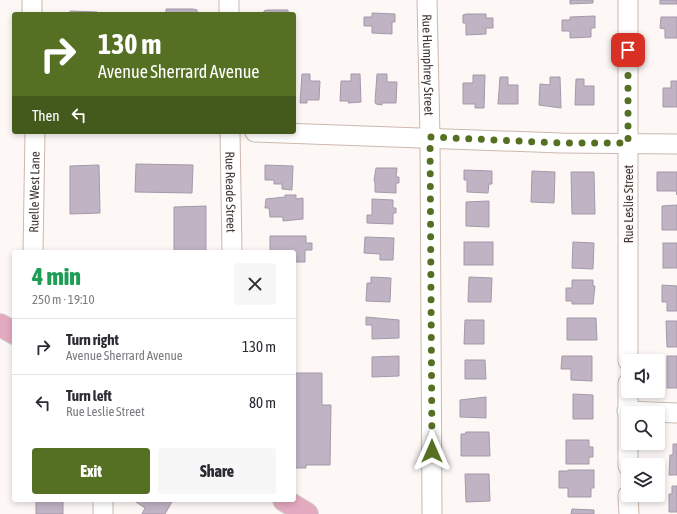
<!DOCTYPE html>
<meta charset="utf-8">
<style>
body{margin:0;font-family:"Asap Condensed",sans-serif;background:#f7f7f7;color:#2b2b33;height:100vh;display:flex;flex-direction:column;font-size:15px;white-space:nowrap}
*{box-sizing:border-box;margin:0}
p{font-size:13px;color:#7c7c81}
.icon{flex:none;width:22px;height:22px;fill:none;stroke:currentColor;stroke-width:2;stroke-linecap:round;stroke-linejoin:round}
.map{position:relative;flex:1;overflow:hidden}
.sheet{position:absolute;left:12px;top:250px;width:284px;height:252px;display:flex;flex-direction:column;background:#fff;border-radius:4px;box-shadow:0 2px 6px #0003}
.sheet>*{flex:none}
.guide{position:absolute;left:12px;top:12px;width:284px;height:122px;border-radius:4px;box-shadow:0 2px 6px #0003;background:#567023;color:#fff;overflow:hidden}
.tools{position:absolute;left:621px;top:354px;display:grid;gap:8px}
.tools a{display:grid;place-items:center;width:44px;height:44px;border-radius:4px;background:#fff;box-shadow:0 2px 6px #0003;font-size:20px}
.pin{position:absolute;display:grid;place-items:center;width:34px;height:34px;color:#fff;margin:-17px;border-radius:8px;box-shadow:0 2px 6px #0006}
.me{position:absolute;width:44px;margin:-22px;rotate:0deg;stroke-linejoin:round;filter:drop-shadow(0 0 3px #0008)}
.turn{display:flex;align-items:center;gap:14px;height:84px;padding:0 20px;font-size:18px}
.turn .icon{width:52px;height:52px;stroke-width:2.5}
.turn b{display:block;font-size:28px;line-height:34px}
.then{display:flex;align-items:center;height:38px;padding:0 20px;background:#0003;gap:8px;font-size:15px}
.round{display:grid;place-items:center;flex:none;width:42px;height:42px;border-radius:4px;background:#f7f7f7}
.headline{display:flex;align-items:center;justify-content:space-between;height:68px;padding:0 20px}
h1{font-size:24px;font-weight:800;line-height:30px;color:#1e9e55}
.cta{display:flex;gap:8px;margin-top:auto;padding:8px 20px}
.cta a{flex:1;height:46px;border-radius:4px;background:#567023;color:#fff;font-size:16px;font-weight:800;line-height:46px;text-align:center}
.cta a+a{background:#f7f7f7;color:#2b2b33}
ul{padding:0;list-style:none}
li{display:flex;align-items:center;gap:12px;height:56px;padding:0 20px;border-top:1px solid #e1e1e2}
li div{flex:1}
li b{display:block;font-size:15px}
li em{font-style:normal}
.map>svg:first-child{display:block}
.building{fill:#bfb3c4;stroke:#a499a9}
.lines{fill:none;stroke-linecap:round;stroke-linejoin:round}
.minor-casing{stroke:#ccb8ae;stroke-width:21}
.primary-casing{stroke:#d5d3d3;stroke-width:24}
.minor{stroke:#fff;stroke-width:19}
.primary{stroke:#e2a9bf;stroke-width:22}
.route{stroke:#567023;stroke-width:7;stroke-dasharray:0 12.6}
.labels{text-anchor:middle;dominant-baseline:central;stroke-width:3;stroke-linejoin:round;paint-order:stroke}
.street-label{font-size:13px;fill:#413935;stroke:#fdf8f6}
</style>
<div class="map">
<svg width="677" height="514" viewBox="0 0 677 514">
<rect width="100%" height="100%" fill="#fdf8f6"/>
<g class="building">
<polygon points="570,0 593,0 593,3 570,4"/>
<rect x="660" y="0" width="17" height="4"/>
<polygon points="166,9 193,9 197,10 197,14 166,14"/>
<polygon points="267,10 288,10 288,14 264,14 264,11"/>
<polygon points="70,11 97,12 97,14 67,14 70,13"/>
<polygon points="372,13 395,14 395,22 392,22 392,34 372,33 372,26 364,26 364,17 372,17"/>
<polygon points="466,14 486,14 486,18 493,18 493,28 486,28 486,34 466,35 466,23 463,23 463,15"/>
<polygon points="595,16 595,28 591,28 591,37 570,38 570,31 562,31 562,20 570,20 570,17"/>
<polygon points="661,17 677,17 677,38 665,38 665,29 660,28"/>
<polygon points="302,74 310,74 310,81 320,81 319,100 307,100 307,103 300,103"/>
<polygon points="351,74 360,74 361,102 348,103 349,101 340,101 341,81 351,81"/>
<polygon points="377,74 387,74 387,82 397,82 396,103 382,103 382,105 376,104 375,102"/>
<polygon points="473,75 485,75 484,108 475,108 475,104 463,104 463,83 473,83"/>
<polygon points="500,77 508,77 508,85 518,85 518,104 498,104"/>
<polygon points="550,77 560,77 561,108 539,105 540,84 550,85"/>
<polygon points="576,79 584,79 584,86 594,86 594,105 575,105"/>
<polygon points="671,81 677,81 677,107 663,107 663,88 671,88"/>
<polygon points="136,164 193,165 192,193 135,192"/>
<polygon points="99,165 100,213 70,214 70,166"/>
<polygon points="265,165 293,166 292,190 282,189 282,184 274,184 274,180 265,180"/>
<polygon points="376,168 397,168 396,177 399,177 399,183 396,183 396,193 375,192 375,182 374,181"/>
<polygon points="464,170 492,171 492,184 489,184 488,193 467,192 467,180 464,180"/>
<polygon points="532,171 555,172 554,203 531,202"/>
<polygon points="571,172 594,172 595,214 572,214"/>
<polygon points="657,172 677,172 677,195 676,191 657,191"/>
<polygon points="285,195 296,195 296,199 303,198 303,219 283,221 283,217 270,217 269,208 265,208 266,199 285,197"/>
<polygon points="372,199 393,200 393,208 396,208 396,213 393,213 393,224 367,223 367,215 372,215"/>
<polygon points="489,201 489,227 466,226 466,202"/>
<polygon points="677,205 677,230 662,230 662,206"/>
<polygon points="206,206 206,252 174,252 174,207"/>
<polygon points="270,236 306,236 306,243 312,243 312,250 305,250 305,262 294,262 294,252 270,252"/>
<polygon points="365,237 394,238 393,260 380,260 380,254 364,253"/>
<rect x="464" y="242" width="29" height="23"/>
<polygon points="573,242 594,243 593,269 572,268"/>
<rect x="663" y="243" width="14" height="25"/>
<polygon points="371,277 391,278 390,302 366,301 367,283 371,283"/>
<polygon points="469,277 492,278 491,302 468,302"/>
<polygon points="572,280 593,280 593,286 595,286 593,304 572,304 572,301 566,301 566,288 572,288"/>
<polygon points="662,285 677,286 677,311 667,311 667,302 662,302"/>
<polygon points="366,317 399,320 399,338 372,339 372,325 366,325"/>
<polygon points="567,318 596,318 597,340 567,340"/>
<polygon points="465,320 484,320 484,344 464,344"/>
<polygon points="666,321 677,321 677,347 667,347"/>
<polygon points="399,356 399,376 372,377 372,357"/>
<polygon points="562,356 592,356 592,381 571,380 571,369 561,369"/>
<rect x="667" y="356" width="10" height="32"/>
<polygon points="465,360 485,360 486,379 465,379"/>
<polygon points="294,373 322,373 322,405 331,405 330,465 306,465 306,468 295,468"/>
<polygon points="573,394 593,395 593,419 573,419"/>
<polygon points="486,397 486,418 460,417 460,400"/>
<polygon points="466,432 489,432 490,456 461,456 461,434 465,434"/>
<polygon points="566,440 589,440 589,447 593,447 593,457 589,457 589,464 566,464"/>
<polygon points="673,444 677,444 677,475 669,475 670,455 673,455"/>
<polygon points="568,470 594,470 594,488 591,488 591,497 568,497 568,488 559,488 559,471 568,471"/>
<polygon points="465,474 489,474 490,501 466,502"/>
<polygon points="672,486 677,486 677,512 669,512 669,494 672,494"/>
<polygon points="44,500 63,500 63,514 36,514 36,501"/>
<polygon points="133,500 173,500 165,514 142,514 145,508"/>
<polygon points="572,509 594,510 594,514 571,514"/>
</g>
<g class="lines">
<g class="minor-casing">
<g id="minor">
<polyline points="32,0 32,14"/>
<polyline points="229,0 229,14"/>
<path id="s1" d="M 427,0 L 430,137 L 432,514"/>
<polyline points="628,0 628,361"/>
<path id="s2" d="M 230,132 L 232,252"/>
<polyline points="255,132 561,143 677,144"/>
<path id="s3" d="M 33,252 L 35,132"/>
<polyline points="628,383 628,466"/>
<polyline points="627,411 677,413"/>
<polyline points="628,495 629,514"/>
<polyline points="103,500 103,514"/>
</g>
</g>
<g class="primary-casing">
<g id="primary">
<polyline points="0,325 14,333"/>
<polyline points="284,500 307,514"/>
</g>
</g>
<use href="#minor" class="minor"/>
<use href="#primary" class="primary"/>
</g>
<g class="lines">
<polyline class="route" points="432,451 430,137 561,143 628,143 628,50"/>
</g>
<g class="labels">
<g class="street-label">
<text stroke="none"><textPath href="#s1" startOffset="65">Rue Humphrey Street</textPath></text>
<text stroke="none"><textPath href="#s3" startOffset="60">Ruelle West Lane</textPath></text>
<text stroke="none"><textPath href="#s2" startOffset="60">Rue Reade Street</textPath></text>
<text transform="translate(628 204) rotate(-90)">Rue Leslie Street</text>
</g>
</g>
</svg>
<div class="tools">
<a><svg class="icon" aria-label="sound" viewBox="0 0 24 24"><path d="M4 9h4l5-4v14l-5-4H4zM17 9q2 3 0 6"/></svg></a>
<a><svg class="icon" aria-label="search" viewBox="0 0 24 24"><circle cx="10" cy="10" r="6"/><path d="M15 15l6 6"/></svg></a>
<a><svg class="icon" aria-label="layers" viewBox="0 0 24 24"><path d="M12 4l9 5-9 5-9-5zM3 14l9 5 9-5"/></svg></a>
</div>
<div class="pin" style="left:628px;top:50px;background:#d93025"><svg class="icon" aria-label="arrive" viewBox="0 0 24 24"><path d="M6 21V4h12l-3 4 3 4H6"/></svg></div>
<svg class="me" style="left:432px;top:451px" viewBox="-20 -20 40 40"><path d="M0-17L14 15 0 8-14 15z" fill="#567023" stroke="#fff" stroke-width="4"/></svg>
<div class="guide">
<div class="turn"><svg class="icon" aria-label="right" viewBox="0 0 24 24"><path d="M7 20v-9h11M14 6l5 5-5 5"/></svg><div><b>130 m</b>Avenue Sherrard Avenue</div></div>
<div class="then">Then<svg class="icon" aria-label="left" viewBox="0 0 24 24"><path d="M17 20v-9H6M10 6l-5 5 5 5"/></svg></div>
</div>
<section class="sheet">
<div class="headline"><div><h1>4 min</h1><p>250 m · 19:10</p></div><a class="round"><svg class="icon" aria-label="close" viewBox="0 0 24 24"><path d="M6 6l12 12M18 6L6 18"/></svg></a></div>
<ul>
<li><svg class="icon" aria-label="right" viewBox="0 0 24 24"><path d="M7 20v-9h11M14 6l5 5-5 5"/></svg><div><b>Turn right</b><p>Avenue Sherrard Avenue</p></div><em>130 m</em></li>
<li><svg class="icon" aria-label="left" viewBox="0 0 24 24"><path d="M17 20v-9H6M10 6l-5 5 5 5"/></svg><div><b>Turn left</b><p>Rue Leslie Street</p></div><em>80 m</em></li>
</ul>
<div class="cta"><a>Exit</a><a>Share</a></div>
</section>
</div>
